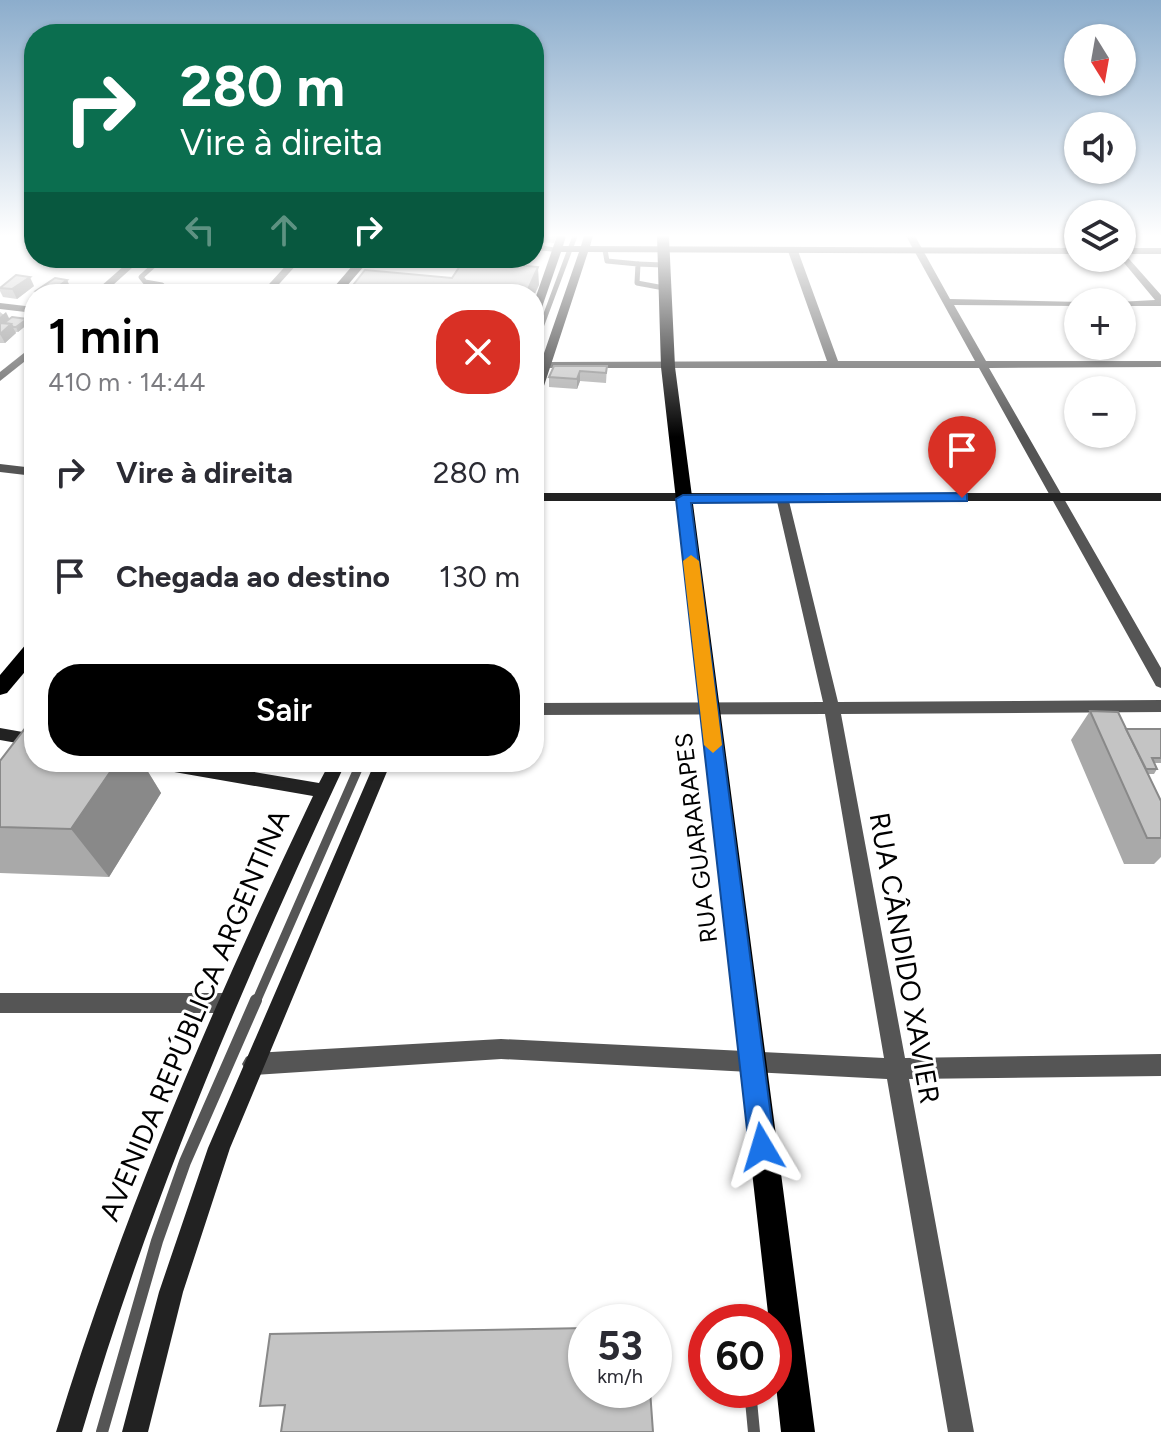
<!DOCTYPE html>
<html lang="pt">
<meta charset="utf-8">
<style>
body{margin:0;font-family:Figtree,sans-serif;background:#f2f2f3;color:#2b2b33;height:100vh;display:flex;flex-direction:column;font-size:30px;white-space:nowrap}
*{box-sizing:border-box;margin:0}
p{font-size:26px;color:#7c7c81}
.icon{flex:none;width:44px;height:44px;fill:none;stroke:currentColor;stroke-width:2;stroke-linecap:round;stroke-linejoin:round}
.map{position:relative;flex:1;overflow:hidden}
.details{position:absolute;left:24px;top:284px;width:520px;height:488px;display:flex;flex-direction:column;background:#fff;border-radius:32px;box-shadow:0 2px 6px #0004}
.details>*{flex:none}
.top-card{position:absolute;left:24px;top:24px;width:520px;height:244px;border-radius:32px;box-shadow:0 2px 6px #0004;background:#0b6e4f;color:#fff;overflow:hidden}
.needle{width:52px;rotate:169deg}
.controls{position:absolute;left:1064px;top:24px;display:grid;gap:16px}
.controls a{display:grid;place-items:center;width:72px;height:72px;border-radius:50%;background:#fff;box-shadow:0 2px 6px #0004;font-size:40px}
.speed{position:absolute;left:568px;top:1304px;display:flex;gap:16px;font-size:40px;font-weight:700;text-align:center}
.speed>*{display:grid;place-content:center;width:104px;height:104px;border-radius:50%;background:#fff;box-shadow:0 2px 6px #0004;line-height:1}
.speed small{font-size:20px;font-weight:400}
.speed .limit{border:12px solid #d22;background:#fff;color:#111}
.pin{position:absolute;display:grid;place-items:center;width:68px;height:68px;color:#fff;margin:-82px -34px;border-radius:50% 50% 50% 0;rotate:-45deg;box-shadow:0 0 8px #0007}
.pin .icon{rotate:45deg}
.me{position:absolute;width:88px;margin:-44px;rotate:353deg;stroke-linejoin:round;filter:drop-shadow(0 0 6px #0008)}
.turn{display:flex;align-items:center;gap:28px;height:168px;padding:0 24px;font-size:36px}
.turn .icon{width:104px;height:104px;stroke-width:2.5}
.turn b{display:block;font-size:56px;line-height:68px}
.lanes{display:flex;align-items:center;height:76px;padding:0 24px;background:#0003;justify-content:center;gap:40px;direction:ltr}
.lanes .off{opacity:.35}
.round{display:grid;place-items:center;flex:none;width:84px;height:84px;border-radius:32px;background:#f2f2f3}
.head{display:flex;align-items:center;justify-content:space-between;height:136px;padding:0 24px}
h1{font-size:48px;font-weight:600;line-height:60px;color:#000}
.primary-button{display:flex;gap:16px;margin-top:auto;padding:16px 24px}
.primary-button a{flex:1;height:92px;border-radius:32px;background:#000;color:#fff;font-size:32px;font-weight:600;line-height:92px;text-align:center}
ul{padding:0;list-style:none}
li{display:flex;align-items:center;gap:24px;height:104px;padding:0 24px}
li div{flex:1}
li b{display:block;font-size:30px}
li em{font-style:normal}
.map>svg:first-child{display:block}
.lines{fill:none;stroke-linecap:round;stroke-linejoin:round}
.lane-far2{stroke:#555;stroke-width:5}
.lane-far1{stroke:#555;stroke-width:9}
.lane{stroke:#555;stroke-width:12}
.street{fill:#555;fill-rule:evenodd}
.secondary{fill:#222;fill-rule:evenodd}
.primary{fill:#000;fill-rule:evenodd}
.wall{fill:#a9a9a9}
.shaded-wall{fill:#898989}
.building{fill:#c4c4c4;stroke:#898989;stroke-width:2}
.route{fill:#1a73e8;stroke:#114b97;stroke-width:2}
.slow{fill:#f59e0b}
.labels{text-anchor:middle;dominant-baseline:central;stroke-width:6;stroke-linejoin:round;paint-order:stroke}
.street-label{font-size:24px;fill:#000;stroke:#fff}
.near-street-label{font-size:28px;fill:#000;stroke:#fff}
</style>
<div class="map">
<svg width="1161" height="1432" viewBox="0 0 1161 1432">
<rect width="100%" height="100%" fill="#fff"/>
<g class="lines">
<g class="lane-far2">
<polyline points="605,250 607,261 638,264 637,283 664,288"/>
<polyline points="638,264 663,265"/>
<polyline points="156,294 162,285 145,282 141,277 162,258"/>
<polyline points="534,346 575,236"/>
</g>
<polyline class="lane-far1" points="256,1002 361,762"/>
<g class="lane">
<polyline points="750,1390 754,1432"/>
<polyline points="102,1432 157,1241 185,1162 256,1000"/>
</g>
<g class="street">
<polygon points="906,236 915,236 950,299 1082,302 1078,302 1078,306 954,305 986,361 1161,361 1161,367 989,368 1161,668 1161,688 1156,686 979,368 546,368 541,365 546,362 827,361 788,251 793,248 798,251 838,361 975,361"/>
<polygon points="534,244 563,249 558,252 534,250"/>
<polygon points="1122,251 1161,295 1161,306 1122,306 1122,302 1118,302 1155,300 1120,258"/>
<polygon points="133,258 143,258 103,294 92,294"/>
<polygon points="291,260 299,262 270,294 260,294"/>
<polygon points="0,303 34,307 34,313 0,309"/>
<polygon points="34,345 34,354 0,381 0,372"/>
<polygon points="0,464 34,468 34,476 0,472"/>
<polygon points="782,493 788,497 838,702 1161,700 1161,712 841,714 905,1058 1161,1054 1161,1076 909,1079 974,1432 948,1432 887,1079 501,1059 253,1075 246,1071 242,1064 246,1057 253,1053 501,1039 884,1058 825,714 534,715 534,703 823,702 776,497"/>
<polygon points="0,993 226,993 233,996 236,1003 233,1010 226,1013 0,1013"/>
</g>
<g class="secondary">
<polygon points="557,236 566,236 563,246 581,246 584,236 593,236 590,246 1078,248 1078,254 588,252 540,398 534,401 534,382 579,252 561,252 539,316 534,319 534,302"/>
<rect x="1122" y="248" width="39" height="6"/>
<rect x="534" y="493" width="627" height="8"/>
<polygon points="0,728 34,734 34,746 0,740"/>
<path d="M 149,762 L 196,762 L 319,783 L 330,762 L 346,762 C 243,983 151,1197 82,1432 L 56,1432 C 123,1212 214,1003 313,796 L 157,769 L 151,767 Z"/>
<polygon points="375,762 391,762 230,1148 183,1292 148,1432 122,1432 159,1292 208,1148"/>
</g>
<g class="primary">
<polygon points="657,236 669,236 675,367 815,1432 781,1432 774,1367 774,1322 769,1322 661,367"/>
<polygon points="359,258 371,258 340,294 328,294"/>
<polygon points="34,641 34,661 7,693 0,695 0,675 27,643"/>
</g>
</g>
<g class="wall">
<polygon points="534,236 557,236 554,243 534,241"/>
<polygon points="67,280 71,289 64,294 38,294 36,291"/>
<polygon points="34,286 17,299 3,297 0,291 0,287"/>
<polygon points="0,312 9,319 27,319 29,323 18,332 15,332 16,333 5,343 0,343"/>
<polygon points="607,366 606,383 580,381 577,389 549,387 549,377"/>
<polygon points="1090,711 1126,729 1161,729 1161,763 1154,763 1157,769 1154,774 1148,774 1161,801 1161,857 1154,864 1124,864 1071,740"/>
<polygon points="0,761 142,762 161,793 109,877 0,873"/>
</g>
<g class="shaded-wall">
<polygon points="538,267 539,285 534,296 534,294 526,294"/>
<polygon points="30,277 34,286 17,299 12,289"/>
<polygon points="67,280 71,289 64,294 49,294 49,293"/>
<polygon points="6,312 11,322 0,330 0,317"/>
<polygon points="27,319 29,323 18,332 16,327"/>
<polygon points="11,324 16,333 5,343 0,334"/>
<polygon points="580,371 580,381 577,389 577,379"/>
<polygon points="117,762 142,762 161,793 109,877 71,829"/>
</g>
<g class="building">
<polygon points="464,260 538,267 526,294 346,294 365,270 452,278"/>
<polygon points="16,275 30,277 12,289 0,288"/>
<polygon points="55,278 67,280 49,293 36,291"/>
<polygon points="12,317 27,319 16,327 13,327 11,324 4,323"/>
<polygon points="0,323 11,324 0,334"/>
<polygon points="554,366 607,366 606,373 580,371 577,379 549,377"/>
<polygon points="1090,711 1118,712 1161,801 1161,838 1147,838"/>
<polygon points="30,722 34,723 34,762 117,762 71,829 0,827 0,761"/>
<polygon points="1126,729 1161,729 1161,758 1152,758 1157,769 1146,769"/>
<polygon points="586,1328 586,1390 650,1390 653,1432 281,1432 285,1405 260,1406 270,1334"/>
</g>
<linearGradient id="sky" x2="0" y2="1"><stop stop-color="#8cadcc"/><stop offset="0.54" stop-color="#fff"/><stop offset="1" stop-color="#fff" stop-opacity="0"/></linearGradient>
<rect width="1161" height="437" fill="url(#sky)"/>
<polygon class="route" points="962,493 967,494 967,501 691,503 775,1147 771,1156 762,1159 753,1156 749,1147 676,499 683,495"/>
<polygon class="slow" points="691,555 699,561 722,745 713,753 704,745 683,561"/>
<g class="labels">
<g class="street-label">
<text transform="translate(696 838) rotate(-97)">RUA GUARARAPES</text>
</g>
<g class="near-street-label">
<text transform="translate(905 958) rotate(80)">RUA CÂNDIDO XAVIER</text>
<text transform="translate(194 1015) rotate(-67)">AVENIDA REPÚBLICA ARGENTINA</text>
</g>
</g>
</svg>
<div class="controls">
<a><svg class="needle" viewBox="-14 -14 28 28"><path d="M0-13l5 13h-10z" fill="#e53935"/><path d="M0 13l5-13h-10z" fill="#7c7c81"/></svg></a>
<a><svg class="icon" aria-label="sound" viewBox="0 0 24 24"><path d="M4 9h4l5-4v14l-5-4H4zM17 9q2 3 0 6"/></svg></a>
<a><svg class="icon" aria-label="layers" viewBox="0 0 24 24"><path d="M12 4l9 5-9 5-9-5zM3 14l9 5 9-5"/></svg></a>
<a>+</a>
<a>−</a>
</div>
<div class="speed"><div>53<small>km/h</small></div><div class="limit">60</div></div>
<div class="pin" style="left:962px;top:498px;background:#d93025"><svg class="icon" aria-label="arrive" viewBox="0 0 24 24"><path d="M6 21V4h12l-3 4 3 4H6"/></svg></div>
<svg class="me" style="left:762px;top:1147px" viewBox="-20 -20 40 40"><path d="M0-17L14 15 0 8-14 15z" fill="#1a73e8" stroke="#fff" stroke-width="4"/></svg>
<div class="top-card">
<div class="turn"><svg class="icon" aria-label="right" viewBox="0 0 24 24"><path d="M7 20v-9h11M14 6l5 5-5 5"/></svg><div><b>280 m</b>Vire à direita</div></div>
<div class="lanes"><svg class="icon off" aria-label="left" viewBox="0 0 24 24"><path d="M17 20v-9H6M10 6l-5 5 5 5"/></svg><svg class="icon off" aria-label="ahead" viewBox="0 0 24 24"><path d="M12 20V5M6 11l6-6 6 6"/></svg><svg class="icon" aria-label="right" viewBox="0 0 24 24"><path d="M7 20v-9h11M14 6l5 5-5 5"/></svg></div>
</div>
<section class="details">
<div class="head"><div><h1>1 min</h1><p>410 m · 14:44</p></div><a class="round" style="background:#d93025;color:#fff"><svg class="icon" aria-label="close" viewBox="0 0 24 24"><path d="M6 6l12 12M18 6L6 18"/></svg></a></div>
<ul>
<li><svg class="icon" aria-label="right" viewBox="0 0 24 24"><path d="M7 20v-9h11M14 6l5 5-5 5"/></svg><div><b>Vire à direita</b></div><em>280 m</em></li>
<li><svg class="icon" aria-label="arrive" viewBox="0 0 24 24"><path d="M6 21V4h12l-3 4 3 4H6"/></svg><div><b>Chegada ao destino</b></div><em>130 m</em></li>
</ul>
<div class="primary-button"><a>Sair</a></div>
</section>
</div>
